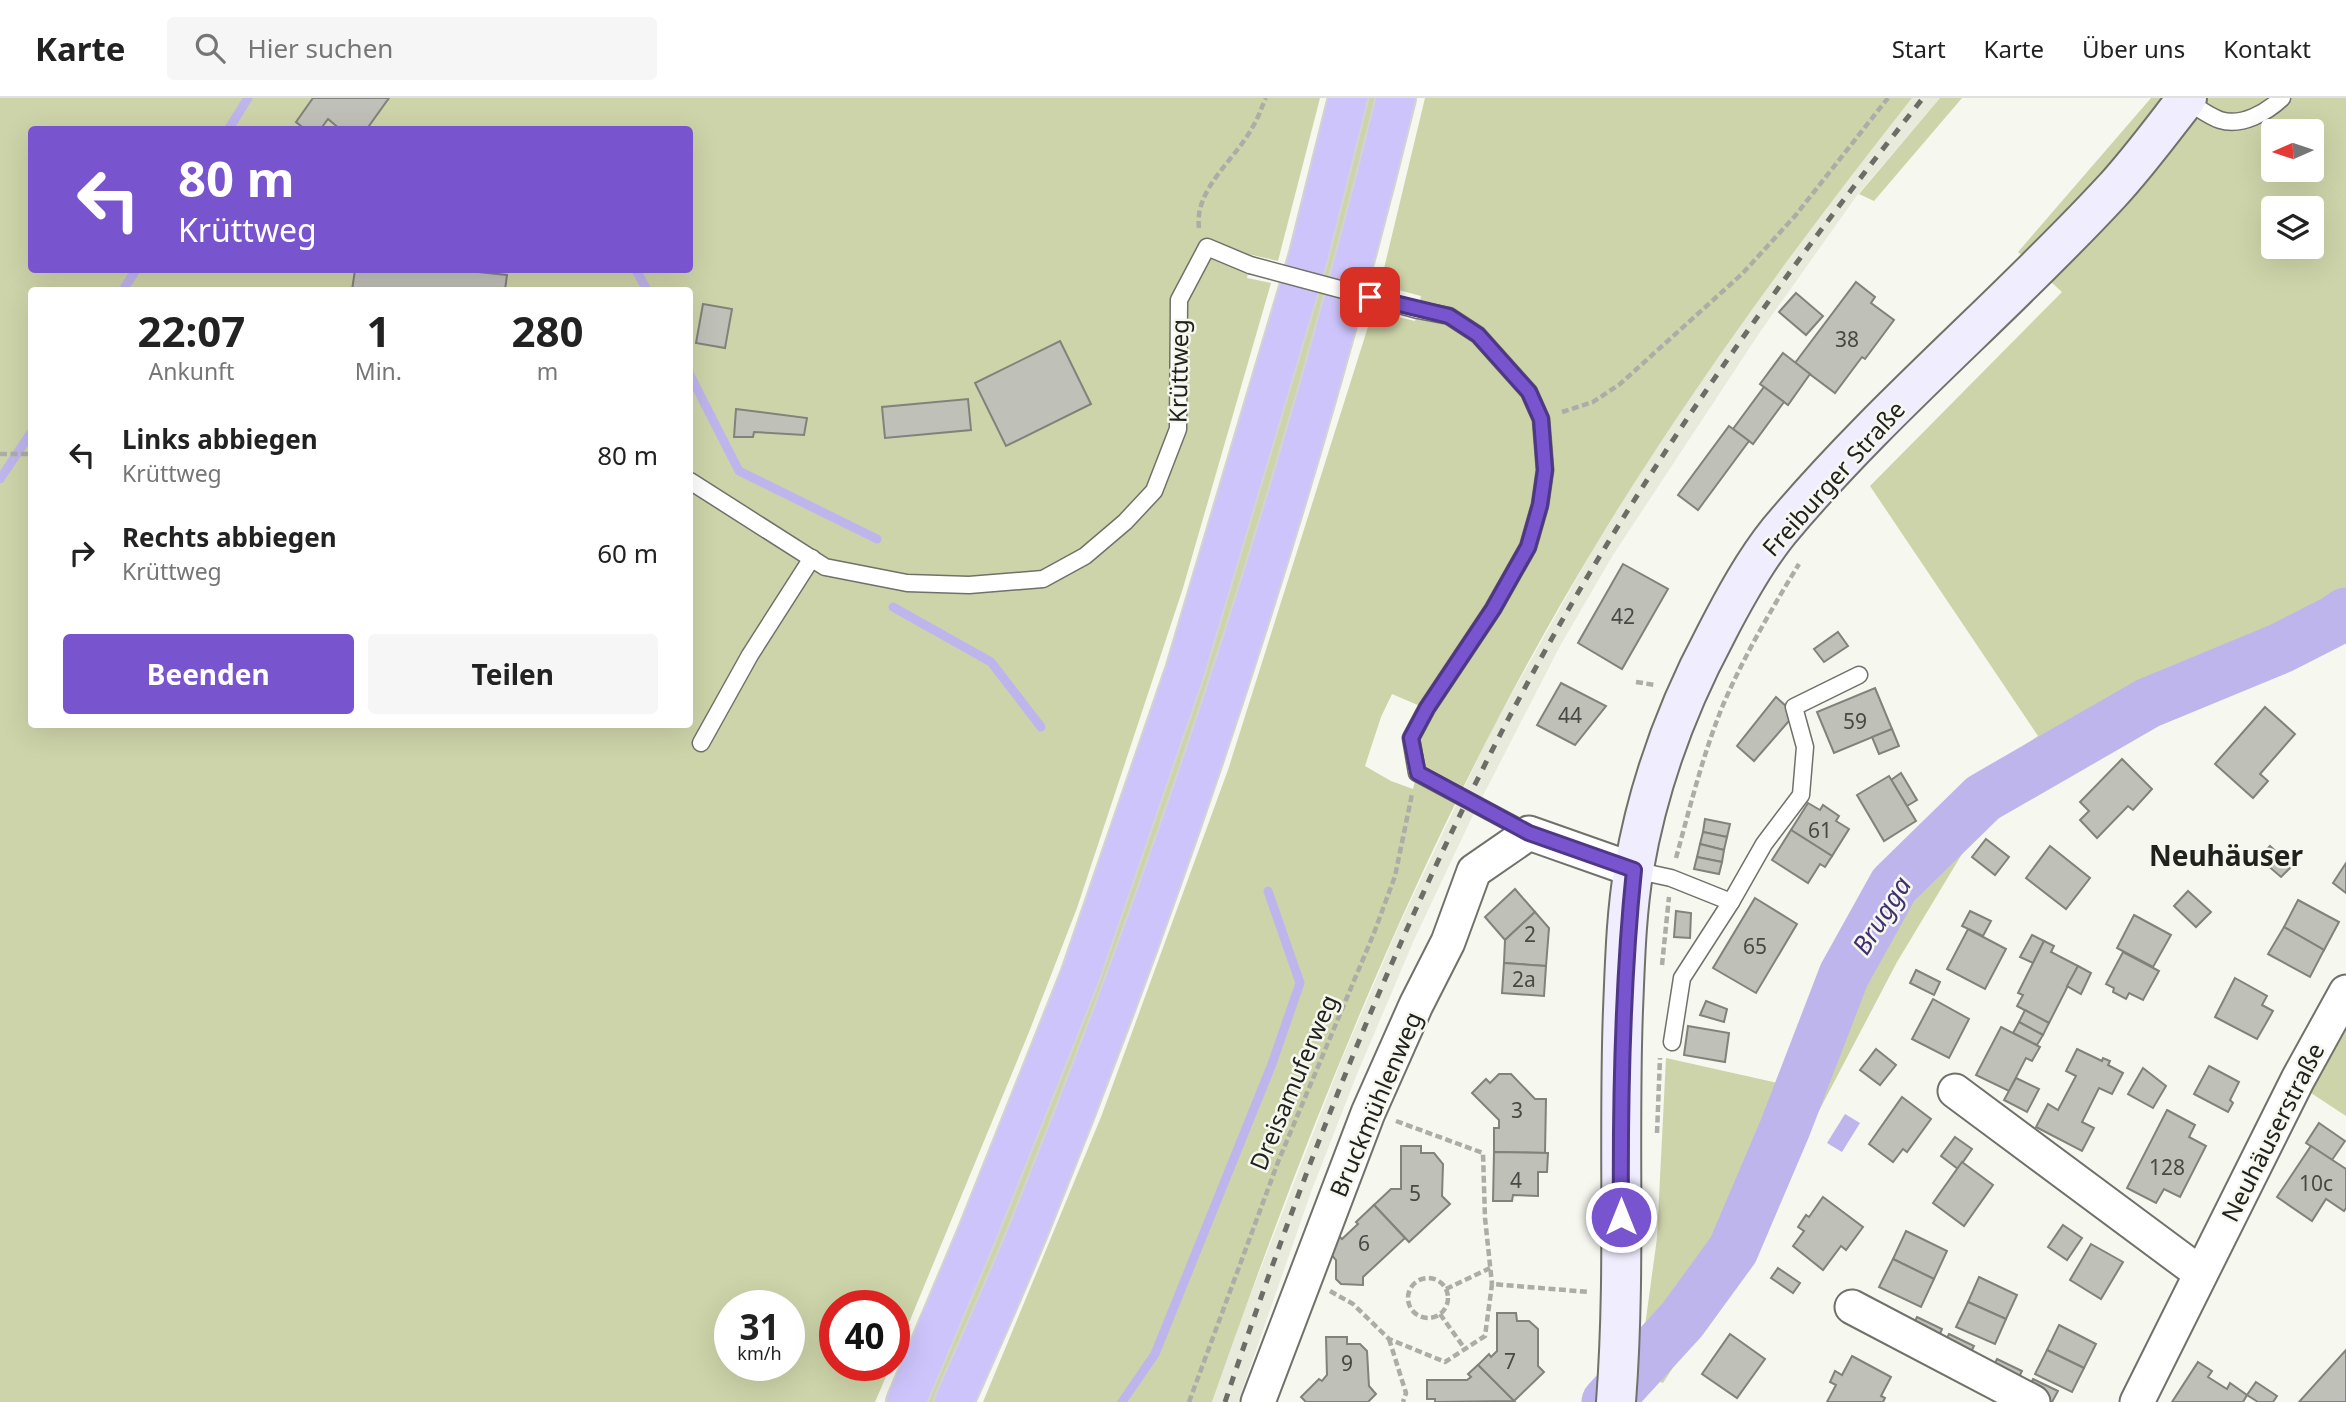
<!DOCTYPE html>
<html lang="de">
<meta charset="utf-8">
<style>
body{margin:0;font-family:"Noto Sans",sans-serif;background:#f6f6f6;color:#222;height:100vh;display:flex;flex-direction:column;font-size:26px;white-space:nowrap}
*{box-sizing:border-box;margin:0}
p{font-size:23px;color:#767676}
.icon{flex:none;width:38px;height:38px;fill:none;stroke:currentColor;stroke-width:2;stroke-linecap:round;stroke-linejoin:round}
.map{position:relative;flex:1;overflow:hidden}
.drawer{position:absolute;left:28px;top:189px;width:665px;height:441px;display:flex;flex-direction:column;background:#fff;border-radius:7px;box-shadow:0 7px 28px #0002}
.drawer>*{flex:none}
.guide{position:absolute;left:28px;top:28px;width:665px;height:147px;border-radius:7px;box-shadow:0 7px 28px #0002;background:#7855cf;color:#fff;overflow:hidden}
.needle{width:46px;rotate:267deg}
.tools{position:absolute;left:2261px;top:21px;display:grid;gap:14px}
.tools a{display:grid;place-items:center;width:63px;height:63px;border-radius:7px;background:#fff;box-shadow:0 7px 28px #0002;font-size:35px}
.speed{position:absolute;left:714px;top:1192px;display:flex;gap:14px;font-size:35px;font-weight:700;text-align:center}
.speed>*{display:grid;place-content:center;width:91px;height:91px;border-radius:50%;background:#fff;box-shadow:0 7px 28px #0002;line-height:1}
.speed small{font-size:18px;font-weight:400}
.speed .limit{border:10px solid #d22;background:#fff;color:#111}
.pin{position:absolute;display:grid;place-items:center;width:60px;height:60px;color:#fff;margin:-30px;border-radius:14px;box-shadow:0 4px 10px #0006}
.me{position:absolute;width:77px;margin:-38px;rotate:0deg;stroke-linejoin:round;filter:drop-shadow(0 0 5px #0008)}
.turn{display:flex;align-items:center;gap:24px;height:147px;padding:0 35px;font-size:32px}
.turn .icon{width:91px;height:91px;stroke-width:2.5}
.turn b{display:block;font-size:49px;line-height:60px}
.eta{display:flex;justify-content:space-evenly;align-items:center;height:119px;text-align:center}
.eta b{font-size:42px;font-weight:700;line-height:49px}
.primary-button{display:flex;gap:14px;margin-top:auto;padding:14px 35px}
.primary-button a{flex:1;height:80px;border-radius:7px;background:#7855cf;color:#fff;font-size:28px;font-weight:700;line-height:80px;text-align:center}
.primary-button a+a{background:#f6f6f6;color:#222}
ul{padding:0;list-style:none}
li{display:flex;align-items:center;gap:21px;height:98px;padding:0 35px}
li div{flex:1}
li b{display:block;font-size:26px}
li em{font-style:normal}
header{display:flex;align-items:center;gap:42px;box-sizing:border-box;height:98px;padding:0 35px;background:#fff;border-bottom:2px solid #e0e0e0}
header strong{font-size:33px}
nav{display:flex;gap:38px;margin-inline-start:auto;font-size:24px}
.search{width:490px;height:63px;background:#f6f6f6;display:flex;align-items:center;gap:18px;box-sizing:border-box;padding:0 24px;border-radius:7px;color:#767676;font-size:26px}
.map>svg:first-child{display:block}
.built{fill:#e8eadb}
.green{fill:#ced4a9;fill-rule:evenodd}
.water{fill:#bfb5ed}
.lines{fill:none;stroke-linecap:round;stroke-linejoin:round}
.stream{stroke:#bfb5ed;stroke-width:9}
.river{stroke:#bfb5ed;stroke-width:51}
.building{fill:#bfc0b8;stroke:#81827b;stroke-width:2}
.lane-casing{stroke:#70716a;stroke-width:19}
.street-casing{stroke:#70716a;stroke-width:37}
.secondary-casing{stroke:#70716a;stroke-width:42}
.highway-casing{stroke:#d3d3d2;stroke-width:42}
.path{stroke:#acada7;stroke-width:4.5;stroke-dasharray:7 3.5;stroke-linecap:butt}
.lane{stroke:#fff;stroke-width:16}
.street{stroke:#fff;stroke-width:33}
.secondary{stroke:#f0edfe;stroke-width:38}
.highway{stroke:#cdc4fb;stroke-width:38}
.rail{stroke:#6d6d68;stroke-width:5;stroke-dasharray:9 9;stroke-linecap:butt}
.lane-bridge-casing{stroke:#70716a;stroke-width:19;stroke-linecap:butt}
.lane-bridge{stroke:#fff;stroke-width:16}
.route-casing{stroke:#4e3787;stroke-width:18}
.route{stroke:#7855cf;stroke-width:12}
.labels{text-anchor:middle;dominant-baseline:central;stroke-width:5;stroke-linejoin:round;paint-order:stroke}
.number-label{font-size:21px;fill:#484944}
.street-label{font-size:24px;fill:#21211e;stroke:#f6f7ef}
.water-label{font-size:26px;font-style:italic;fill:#412f70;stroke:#f6f7ef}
.quarter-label{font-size:28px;font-weight:bold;fill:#21211e;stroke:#f6f7ef}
</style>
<header>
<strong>Karte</strong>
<div class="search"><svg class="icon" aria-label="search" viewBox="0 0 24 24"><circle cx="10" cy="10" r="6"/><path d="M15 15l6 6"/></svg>Hier suchen</div>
<nav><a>Start</a><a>Karte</a><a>Über uns</a><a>Kontakt</a></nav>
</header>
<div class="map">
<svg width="2346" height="1304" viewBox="0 0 2346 1304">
<rect width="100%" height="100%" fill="#f6f7ef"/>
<polygon class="built" points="1912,0 1940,0 1858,96 1760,234 1613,457 1560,548 1472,719 1414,842 1357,976 1311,1094 1238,1304 1212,1304 1242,1219 1340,966 1397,832 1492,631 1595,448 1661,342 1742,224 1839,93"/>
<g class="green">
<path d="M 0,0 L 1320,0 L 1278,163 L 1252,157 L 1247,180 L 1271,185 L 1183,490 L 1077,810 L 1029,934 L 894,1261 L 894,1208 L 835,1208 L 835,1267 L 891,1267 L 875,1304 L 0,1304 ZM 32,32 L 690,32 L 690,172 L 32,172 ZM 32,192 L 690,192 L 690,626 L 32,626 ZM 730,1208 L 789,1208 L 789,1267 L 730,1267 Z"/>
<path d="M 1366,0 L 1378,0 C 1313,258 1238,512 1150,763 C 1087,946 1011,1125 936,1304 L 923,1304 L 1200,579 L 1244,444 Z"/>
<path d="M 1425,0 L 1912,0 C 1799,143 1691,290 1597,445 C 1434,713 1315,1009 1212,1304 L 983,1304 L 1101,1019 L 1228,672 L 1373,213 L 1415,223 L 1421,198 L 1380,187 ZM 1392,596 L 1427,611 L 1411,640 L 1417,675 L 1413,691 L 1391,683 L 1365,668 L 1381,619 Z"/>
<polygon points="1940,0 1962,0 1874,103 1859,96"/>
<path d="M 2151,0 L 2346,0 L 2346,545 L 2131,637 L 2034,697 L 2001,713 L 1971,741 L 1897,864 L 1735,1173 L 1663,1285 L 1643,1277 L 1645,1228 L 1657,1140 L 1666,960 L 1782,986 L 1815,896 L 1849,827 L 1885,778 L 1946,709 L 2002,662 L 2038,638 L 1870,388 L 2062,194 L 2018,154 ZM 2273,33 L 2312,33 L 2312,72 L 2273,72 ZM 2273,110 L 2312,110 L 2312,149 L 2273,149 Z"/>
<polygon points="2346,924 2346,1018 2308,993"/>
</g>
<polygon class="water" points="1845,1016 1860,1025 1842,1054 1827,1045"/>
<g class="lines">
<g class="stream">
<polyline points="228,32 248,0"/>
<polyline points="636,172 647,192"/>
<polyline points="123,192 136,172"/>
<polyline points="690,277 739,373 877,441"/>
<polyline points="0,381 32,333"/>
<polyline points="893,509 991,564 1041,629"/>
<polyline points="1122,1304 1155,1256 1272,966 1300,885 1268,793"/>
</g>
<polyline class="river" points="1607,1304 1682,1222 1733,1152 1785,1030 1844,877 1894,787 1983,700 2148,605 2281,550 2336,522 2346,515"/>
</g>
<g class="building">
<polygon points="313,0 389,0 366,32 341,32 328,21 320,32 306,32 296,24"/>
<polygon points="355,172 459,172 507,177 505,192 352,192"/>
<polygon points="1856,184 1875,199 1871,205 1894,222 1865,261 1862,259 1835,295 1795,265"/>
<polygon points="1796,195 1823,218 1806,237 1779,214"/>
<polygon points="703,206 732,211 725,250 696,245"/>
<polygon points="1060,243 1091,306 1006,348 975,285"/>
<polygon points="1783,255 1810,276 1788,307 1760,286"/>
<polygon points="1764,289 1784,304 1753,346 1733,331"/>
<polygon points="968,301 971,332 885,340 882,309"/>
<polygon points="736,311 807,320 804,337 754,334 753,339 734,339"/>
<polygon points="1729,328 1749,343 1698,412 1678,397"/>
<polygon points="1623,466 1668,491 1622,571 1578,545"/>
<polygon points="1838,534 1848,548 1824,564 1814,551"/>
<polygon points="1561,585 1606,608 1575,647 1537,627"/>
<polygon points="1875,590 1892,631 1834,655 1817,614"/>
<polygon points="1776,599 1795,616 1754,663 1737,648"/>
<polygon points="2265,609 2295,636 2260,676 2268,683 2253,700 2215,666"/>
<polygon points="1892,631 1899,648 1879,656 1872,639"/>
<polygon points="2122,661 2152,691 2133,712 2128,708 2097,740 2080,722 2089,713 2080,704"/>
<polygon points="1901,675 1917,702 1907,708 1891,682"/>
<polygon points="1889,678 1916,723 1884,743 1857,697"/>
<polygon points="1808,705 1820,712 1823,707 1839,718 1836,723 1849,731 1832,758 1791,732"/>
<polygon points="1705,721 1730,726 1727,739 1703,734"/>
<polygon points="1791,732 1832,758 1825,769 1820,766 1808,785 1772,762"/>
<polygon points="1703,734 1727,739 1724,752 1700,746"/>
<polygon points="1986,741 2009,759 1995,777 1972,759"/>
<polygon points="1700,746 1724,752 1722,764 1697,759"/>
<polygon points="2050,748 2090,780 2066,811 2026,780"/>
<polygon points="2270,748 2292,768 2281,779 2259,760"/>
<polygon points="1697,759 1722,764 1719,776 1694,771"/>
<polygon points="2346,765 2346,795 2333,785"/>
<polygon points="1515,791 1535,814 1505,842 1485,819"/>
<polygon points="2188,793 2211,814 2196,829 2174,808"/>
<polygon points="1755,800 1797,826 1756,895 1713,870"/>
<polygon points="2298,802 2339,824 2324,852 2284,829"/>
<polygon points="1676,813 1691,815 1690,840 1674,839"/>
<polygon points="1970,813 1991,823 1983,838 1962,828"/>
<polygon points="1535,814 1549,830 1546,868 1504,865 1505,842"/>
<polygon points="2134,817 2171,837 2153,869 2117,850"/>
<polygon points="2284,829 2324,852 2310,879 2268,856"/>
<polygon points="1968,831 2006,851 1985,891 1947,871"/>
<polygon points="2032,837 2044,843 2033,865 2020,859"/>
<polygon points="2044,843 2054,848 2051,854 2078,868 2049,925 2017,908 2023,897 2018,895"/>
<polygon points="2123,854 2159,873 2143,902 2129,895 2126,901 2113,894 2114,890 2106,886"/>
<polygon points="1504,865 1546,868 1544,898 1502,895"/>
<polygon points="2078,868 2091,875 2081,896 2067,888"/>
<polygon points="1916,872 1940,884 1934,897 1910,885"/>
<polygon points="2235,880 2267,898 2262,907 2273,913 2257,941 2215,919"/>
<polygon points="1933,901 1969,921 1949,960 1912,941"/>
<polygon points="1706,903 1727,911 1724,924 1700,917"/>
<polygon points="2025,912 2049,925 2043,937 2019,924"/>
<polygon points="2019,924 2043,937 2037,947 2013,935"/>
<polygon points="1688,928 1729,935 1725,964 1684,957"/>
<polygon points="2001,929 2040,949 2032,963 2026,960 2009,993 1976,977"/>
<polygon points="1876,951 1896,967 1880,987 1860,972"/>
<polygon points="2077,951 2102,963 2103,960 2110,963 2108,967 2123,975 2112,996 2099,990 2082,1024 2094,1030 2082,1053 2036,1029 2048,1006 2058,1012 2076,978 2066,973"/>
<polygon points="2209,968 2239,984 2230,1002 2233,1005 2228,1014 2194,996"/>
<polygon points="2143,970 2166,988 2153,1010 2128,996"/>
<polygon points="1499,976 1511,976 1535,1001 1546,1001 1545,1055 1494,1054 1494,1030 1499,1030 1499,1022 1472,995 1486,981 1490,985"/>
<polygon points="2016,980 2039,991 2027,1014 2004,1002"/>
<polygon points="1902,999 1931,1021 1907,1054 1903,1051 1893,1064 1869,1046"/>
<polygon points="2167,1012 2195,1027 2189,1039 2206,1048 2180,1099 2164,1091 2156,1105 2127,1090"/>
<polygon points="2319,1025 2345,1043 2332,1062 2306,1045"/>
<polygon points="1955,1039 1972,1051 1958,1071 1941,1058"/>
<polygon points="1401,1048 1421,1048 1421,1055 1434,1055 1443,1066 1442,1098 1450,1106 1409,1144 1374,1107 1391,1091 1401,1091"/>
<polygon points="2311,1048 2346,1071 2346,1110 2344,1113 2326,1101 2312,1123 2277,1099"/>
<polygon points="1494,1054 1548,1055 1547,1074 1538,1074 1538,1098 1513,1097 1512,1103 1493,1103"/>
<polygon points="1962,1064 1993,1087 1964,1128 1933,1105"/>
<polygon points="1823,1099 1863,1129 1846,1152 1841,1148 1823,1172 1793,1148 1804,1133 1798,1129 1806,1117 1809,1119"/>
<polygon points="1374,1107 1405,1140 1363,1179 1363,1187 1341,1186 1336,1181 1336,1162 1324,1148 1337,1136 1342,1141 1358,1126 1356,1124"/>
<polygon points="2063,1127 2082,1140 2067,1162 2048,1149"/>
<polygon points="1906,1133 1947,1153 1934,1181 1893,1161"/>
<polygon points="2091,1146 2123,1164 2101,1201 2070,1182"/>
<polygon points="1893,1161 1934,1181 1921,1209 1879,1189"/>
<polygon points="1778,1170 1800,1185 1793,1195 1771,1180"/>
<polygon points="1979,1179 2017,1197 2006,1221 1968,1204"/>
<polygon points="1968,1204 2006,1221 1995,1246 1956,1229"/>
<polygon points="1497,1215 1516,1215 1517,1223 1529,1223 1538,1231 1538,1268 1544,1274 1514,1303 1478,1267 1489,1256 1491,1259 1497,1253"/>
<polygon points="1917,1219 1942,1231 1937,1243 1911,1231"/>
<polygon points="2059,1227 2096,1246 2084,1270 2047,1252"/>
<polygon points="1730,1236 1765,1261 1737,1300 1702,1276"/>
<polygon points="1949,1236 1974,1248 1968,1260 1943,1248"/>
<polygon points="1326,1239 1347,1239 1347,1246 1360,1246 1367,1253 1369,1288 1376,1296 1368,1304 1306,1304 1301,1299 1319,1281 1322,1283 1327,1277"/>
<polygon points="2047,1252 2084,1270 2072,1294 2035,1276"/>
<polygon points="2346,1252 2346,1304 2299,1304"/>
<polygon points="1852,1258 1891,1279 1881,1298 1885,1300 1883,1304 1827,1304 1836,1287 1830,1284 1835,1273 1842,1277"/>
<polygon points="1997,1261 2022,1273 2016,1285 1991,1273"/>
<polygon points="2198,1264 2212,1273 2208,1279 2227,1291 2230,1285 2247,1297 2243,1304 2172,1304"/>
<polygon points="1478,1267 1514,1303 1435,1304 1435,1301 1427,1301 1427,1282 1467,1282 1471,1279 1468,1276"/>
<polygon points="2033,1281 2058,1293 2052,1304 2027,1293"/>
<polygon points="2256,1284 2277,1298 2273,1304 2258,1304 2247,1297"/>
</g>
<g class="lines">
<g class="lane-casing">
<g id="lane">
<path d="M 2185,2 C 2196,8 2208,18 2220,22 C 2242,29 2267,14 2282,0"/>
<polyline points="1418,212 1449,218 1478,237 1529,294 1541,321 1545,372 1540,407 1528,449 1493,511 1427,610 1411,640 1417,675 1529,735"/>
<polyline points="690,383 825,469 907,485 969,487 1043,481 1085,458 1125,424 1154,393 1178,331 1179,202 1207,149 1250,167"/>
<polyline points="701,645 750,557 812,460"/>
<polyline points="1634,772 1671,780 1731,804 1764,746 1801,697 1805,649 1794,609 1859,577"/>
<polyline points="1672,944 1682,880 1731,804"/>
</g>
</g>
<g class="street-casing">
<g id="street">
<polyline points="1955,993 2200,1175"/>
<polyline points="1852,1209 2033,1304"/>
<polyline points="1258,1304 1368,1015 1416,907 1448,844 1474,773 1529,735 1634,772"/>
<polyline points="2137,1304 2298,981 2346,894"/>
</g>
</g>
<g class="secondary-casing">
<path id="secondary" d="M 1616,1304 C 1626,1174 1618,1043 1623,912 C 1625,865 1626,816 1634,770 C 1648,688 1677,609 1716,536 C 1734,501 1754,464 1779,433 C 1880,312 2004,210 2111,94 C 2138,65 2162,32 2187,0"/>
</g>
<g class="highway-casing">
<g id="highway">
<polyline points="906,1304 977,1136 1080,878 1185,573 1308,160 1348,0"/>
<path d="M 954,1304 C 980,1245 1007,1186 1031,1126 C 1179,760 1302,383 1396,0"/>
</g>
</g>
<g class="path">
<path d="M 1199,130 C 1194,91 1235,62 1252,30 C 1258,21 1261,10 1266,0"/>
<polyline points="1562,314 1593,304 1620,286 1742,176 1795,118 1888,0"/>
<polyline points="0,356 32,356"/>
<polyline points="1636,584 1655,587"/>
<path d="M 1676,760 C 1690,709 1703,656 1723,607 C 1744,558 1771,512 1799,466"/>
<polyline points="1662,867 1669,799"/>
<polyline points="1396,1023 1483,1055 1485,1120 1492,1186"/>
<polyline points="1657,1035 1660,960"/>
<circle cx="1428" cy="1200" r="20"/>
<polyline points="1446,1191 1490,1170"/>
<polyline points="1330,1193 1353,1206 1389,1241 1445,1264 1485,1238 1492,1186 1589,1194"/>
<polyline points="1440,1216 1465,1251"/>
<polyline points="1389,1241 1406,1295 1403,1304"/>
<polyline points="1189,1304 1278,1064 1374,835 1395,778 1412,696"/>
</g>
<use href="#lane" class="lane"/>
<use href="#street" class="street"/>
<use href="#secondary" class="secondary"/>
<use href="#highway" class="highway"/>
<path class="rail" d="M 1225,1304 C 1313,1042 1416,784 1551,542 C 1658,351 1787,171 1923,0"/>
<g class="lane-bridge-casing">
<polyline id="lane-bridge" points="1250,167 1418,212"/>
</g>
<use href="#lane-bridge" class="lane-bridge"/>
</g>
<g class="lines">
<g class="route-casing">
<path id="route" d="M 1370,199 L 1449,218 L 1478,237 L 1529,294 L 1541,321 L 1545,372 L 1540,407 L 1528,449 L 1493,511 L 1427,610 L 1411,640 L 1418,675 L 1529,735 L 1634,772 C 1622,888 1620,1003 1621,1119"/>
</g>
<use href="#route" class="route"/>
</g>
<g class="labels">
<g class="number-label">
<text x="1847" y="241">38</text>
<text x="1623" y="518">42</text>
<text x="1570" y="617">44</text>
<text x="1855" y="623">59</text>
<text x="1820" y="732">61</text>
<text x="1530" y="836">2</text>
<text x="1755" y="848">65</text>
<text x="1524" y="881">2a</text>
<text x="1517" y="1012">3</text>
<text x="2167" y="1069">128</text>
<text x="1516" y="1082">4</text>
<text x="2316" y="1085">10c</text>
<text x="1415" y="1095">5</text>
<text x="1364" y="1145">6</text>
<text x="1510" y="1263">7</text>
<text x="1347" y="1265">9</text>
</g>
<g class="street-label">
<text transform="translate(1178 273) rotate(-89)">Krüttweg</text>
<text transform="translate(1833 380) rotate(-48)">Freiburger Straße</text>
<text transform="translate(1293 984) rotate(-67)">Dreisamuferweg</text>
<text transform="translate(1375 1006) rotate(-67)">Bruckmühlenweg</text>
<text transform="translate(2272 1034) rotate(-63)">Neuhäuserstraße</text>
</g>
<g class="water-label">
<text transform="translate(1881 817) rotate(-58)">Brugga</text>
</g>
<g class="quarter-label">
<text x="2226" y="757">Neuhäuser</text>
</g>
</g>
</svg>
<div class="tools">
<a><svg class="needle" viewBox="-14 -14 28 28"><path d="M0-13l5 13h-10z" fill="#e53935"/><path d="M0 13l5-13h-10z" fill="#767676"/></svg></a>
<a><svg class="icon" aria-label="layers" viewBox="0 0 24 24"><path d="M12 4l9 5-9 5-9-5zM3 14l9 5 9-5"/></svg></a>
</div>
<div class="speed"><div>31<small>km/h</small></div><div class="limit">40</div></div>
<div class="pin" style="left:1370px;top:199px;background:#d93025"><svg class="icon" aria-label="arrive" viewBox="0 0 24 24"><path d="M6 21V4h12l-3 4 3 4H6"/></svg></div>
<svg class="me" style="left:1621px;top:1119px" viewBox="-20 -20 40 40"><circle r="17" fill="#7855cf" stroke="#fff" stroke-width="3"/><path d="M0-11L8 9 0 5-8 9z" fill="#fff"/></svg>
<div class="guide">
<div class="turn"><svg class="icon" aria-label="left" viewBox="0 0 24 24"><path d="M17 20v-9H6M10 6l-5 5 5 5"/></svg><div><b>80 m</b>Krüttweg</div></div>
</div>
<section class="drawer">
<div class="eta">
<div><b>22:07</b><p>Ankunft</p></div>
<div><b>1</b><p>Min.</p></div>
<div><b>280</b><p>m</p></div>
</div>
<ul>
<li><svg class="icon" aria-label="left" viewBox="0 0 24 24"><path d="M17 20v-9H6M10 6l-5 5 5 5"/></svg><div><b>Links abbiegen</b><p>Krüttweg</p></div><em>80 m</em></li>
<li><svg class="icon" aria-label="right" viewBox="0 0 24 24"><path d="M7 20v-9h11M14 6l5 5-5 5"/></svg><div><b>Rechts abbiegen</b><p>Krüttweg</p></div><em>60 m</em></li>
</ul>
<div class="primary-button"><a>Beenden</a><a>Teilen</a></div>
</section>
</div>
